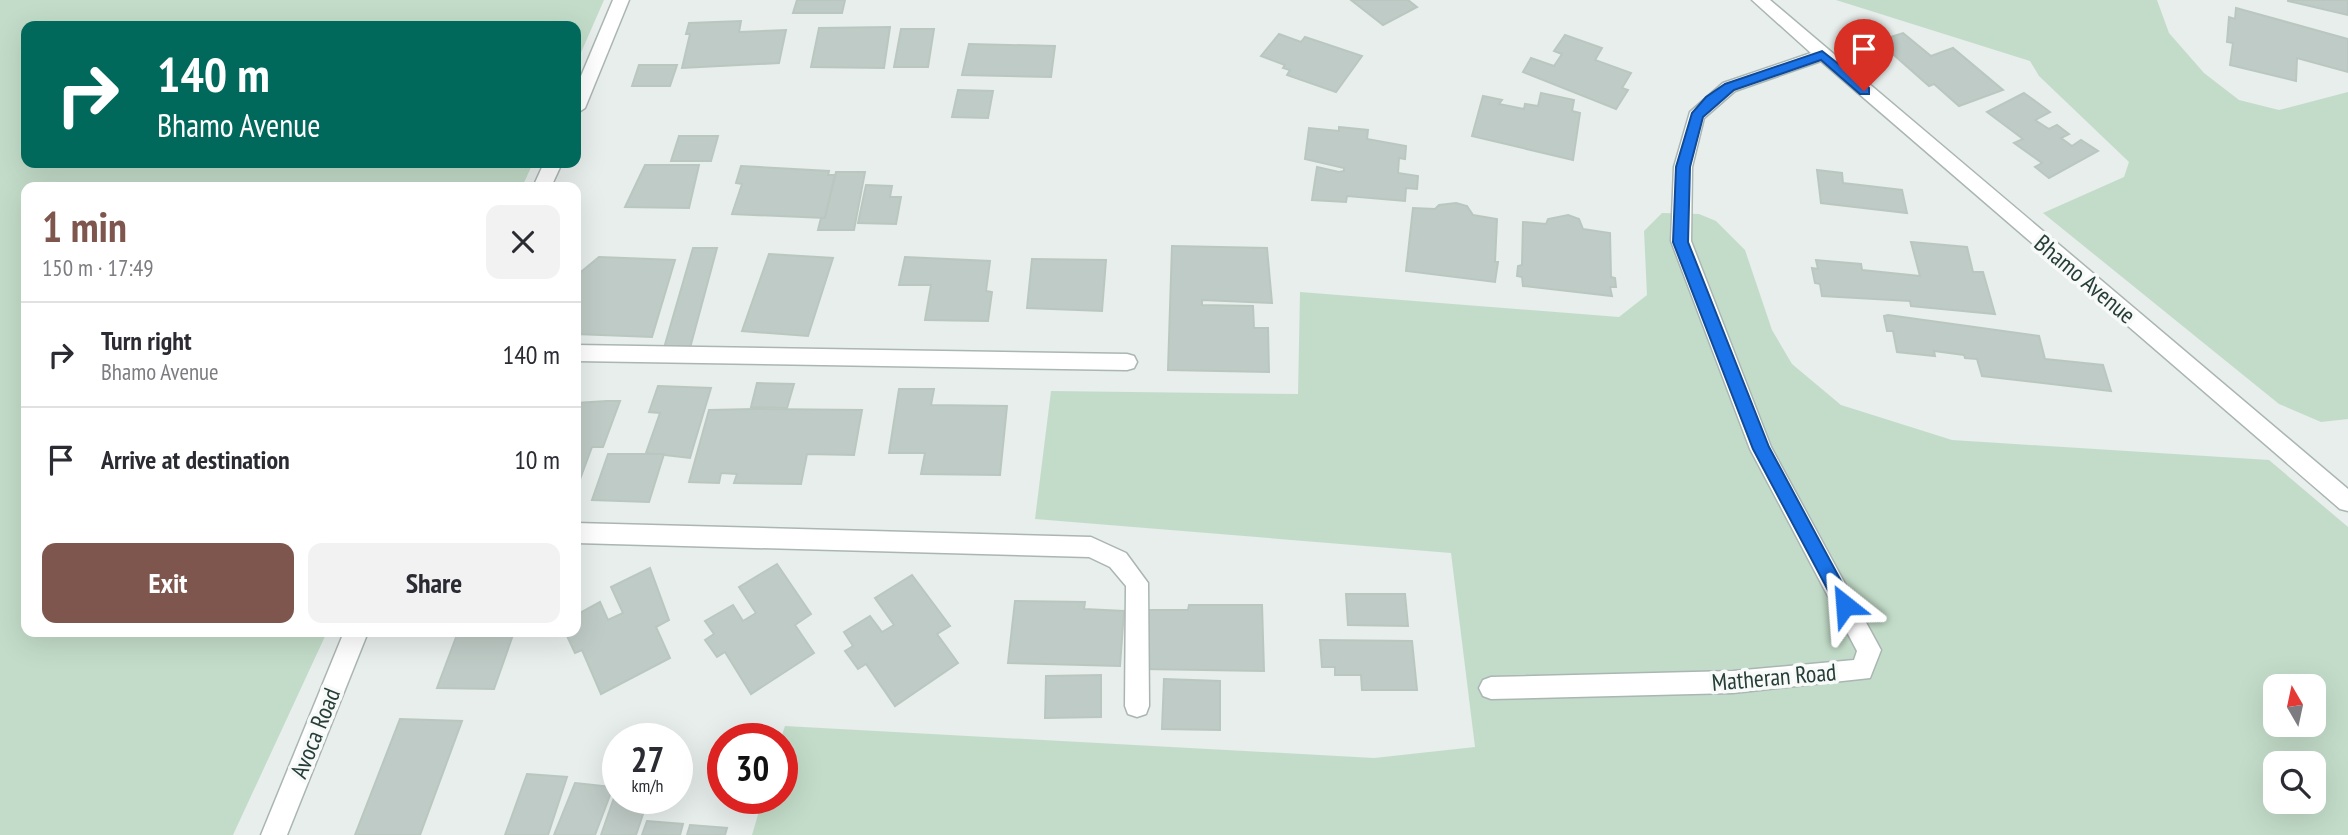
<!DOCTYPE html>
<meta charset="utf-8">
<style>
body{margin:0;font-family:"PT Sans Narrow",sans-serif;background:#f2f2f3;color:#2b2b33;height:100vh;display:flex;flex-direction:column;font-size:26px;white-space:nowrap}
*{box-sizing:border-box;margin:0}
p{font-size:23px;color:#7c7c81}
.icon{flex:none;width:38px;height:38px;fill:none;stroke:currentColor;stroke-width:2;stroke-linecap:round;stroke-linejoin:round}
.map{position:relative;flex:1;overflow:hidden}
.drawer{position:absolute;left:21px;top:182px;width:560px;height:455px;display:flex;flex-direction:column;background:#fff;border-radius:14px;box-shadow:0 7px 28px #0002}
.drawer>*{flex:none}
.guide{position:absolute;left:21px;top:21px;width:560px;height:147px;border-radius:14px;box-shadow:0 7px 28px #0002;background:#00695c;color:#fff;overflow:hidden}
.needle{width:46px;rotate:351deg}
.tools{position:absolute;left:2263px;top:674px;display:grid;gap:14px}
.tools a{display:grid;place-items:center;width:63px;height:63px;border-radius:14px;background:#fff;box-shadow:0 7px 28px #0002;font-size:35px}
.speed{position:absolute;left:602px;top:723px;display:flex;gap:14px;font-size:35px;font-weight:700;text-align:center}
.speed>*{display:grid;place-content:center;width:91px;height:91px;border-radius:50%;background:#fff;box-shadow:0 7px 28px #0002;line-height:1}
.speed small{font-size:18px;font-weight:400}
.speed .limit{border:10px solid #d22;background:#fff;color:#111}
.pin{position:absolute;display:grid;place-items:center;width:60px;height:60px;color:#fff;margin:-72px -30px;border-radius:50% 50% 50% 0;rotate:-45deg;box-shadow:0 0 7px #0007}
.pin .icon{rotate:45deg}
.me{position:absolute;width:77px;margin:-38px;rotate:332deg;stroke-linejoin:round;filter:drop-shadow(0 0 5px #0008)}
.turn{display:flex;align-items:center;gap:24px;height:147px;padding:0 21px;font-size:32px}
.turn .icon{width:91px;height:91px;stroke-width:2.5}
.turn b{display:block;font-size:49px;line-height:60px}
.round{display:grid;place-items:center;flex:none;width:74px;height:74px;border-radius:14px;background:#f2f2f3}
.summary{display:flex;align-items:center;justify-content:space-between;height:119px;padding:0 21px}
h1{font-size:42px;font-weight:600;line-height:52px;color:#7e564e}
.primary-button{display:flex;gap:14px;margin-top:auto;padding:14px 21px}
.primary-button a{flex:1;height:80px;border-radius:14px;background:#7e564e;color:#fff;font-size:28px;font-weight:600;line-height:80px;text-align:center}
.primary-button a+a{background:#f2f2f3;color:#2b2b33}
ul{padding:0;list-style:none}
li{display:flex;align-items:center;gap:21px;height:105px;padding:0 21px;border-top:2px solid #e1e1e2}
li div{flex:1}
li b{display:block;font-size:26px}
li em{font-style:normal}
.map>svg:first-child{display:block}
.green{fill:#c3dcc9;fill-rule:evenodd}
.building{fill:#bfcbc6;stroke:#bac7c1;stroke-width:2}
.lines{fill:none;stroke-linecap:round;stroke-linejoin:round}
.minor-casing{stroke:#aab6b2;stroke-width:3}
.minor{fill:#fff;fill-rule:evenodd}
.route{fill:#1a73e8;stroke:#114b97;stroke-width:2}
.labels{text-anchor:middle;dominant-baseline:central;stroke-width:7;stroke-linejoin:round;paint-order:stroke}
.street-label{font-size:24px;fill:#273e38;stroke:#f7faf9}
</style>
<div class="map">
<svg width="2348" height="835" viewBox="0 0 2348 835">
<rect width="100%" height="100%" fill="#e7eeeb"/>
<g class="green">
<polygon points="0,0 604,0 576,64 576,26 26,26 26,163 533,163 522,187 26,187 26,632 327,632 233,835 0,835"/>
<polygon points="1836,0 2157,0 2169,33 2204,73 2239,100 2279,110 2348,92 2348,419 2321,422 2279,404 2043,213 2124,177 2129,162 2039,76 2030,61"/>
<path d="M 1662,213 L 1699,214 L 1716,221 L 1745,250 L 1772,330 L 1792,364 L 1841,405 L 1952,440 L 2269,460 L 2348,527 L 2348,835 L 752,835 L 763,798 L 782,798 L 781,738 L 785,726 L 1374,758 L 1475,747 L 1451,553 L 1035,519 L 1051,391 L 1298,394 L 1300,292 L 1619,317 L 1647,295 L 1644,231 ZM 2275,686 L 2314,686 L 2314,724 L 2275,724 ZM 2275,763 L 2314,763 L 2314,802 L 2275,802 Z"/>
</g>
<g class="building">
<polygon points="797,0 845,0 842,13 793,13"/>
<polygon points="1351,0 1408,0 1417,7 1383,25"/>
<polygon points="2288,0 2348,0 2348,15 2288,1"/>
<polygon points="2236,8 2348,39 2348,72 2297,58 2296,81 2230,65 2233,43 2227,42 2229,17 2235,19"/>
<polygon points="741,21 739,32 786,30 779,63 682,68 690,34 686,34 689,23"/>
<polygon points="890,27 884,68 811,67 819,28"/>
<polygon points="901,29 934,29 928,67 894,67"/>
<polygon points="1903,33 1931,56 1953,48 2003,90 1959,106 1934,84 1929,86 1878,41"/>
<polygon points="1279,34 1301,42 1305,37 1362,56 1336,92 1287,75 1290,70 1283,68 1285,65 1261,56"/>
<polygon points="1565,35 1602,48 1595,60 1631,73 1622,88 1628,90 1616,109 1523,72 1531,58 1554,66 1562,54 1554,51"/>
<polygon points="969,44 1055,46 1051,77 962,75"/>
<polygon points="639,65 677,65 670,86 632,86"/>
<polygon points="958,90 993,91 988,118 952,117"/>
<polygon points="1541,93 1574,100 1572,111 1580,113 1573,160 1472,136 1483,96 1502,100 1499,104 1524,109 1525,104 1538,106"/>
<polygon points="2024,93 2050,112 2035,120 2049,129 2057,125 2069,134 2061,138 2072,146 2081,140 2098,151 2049,178 2035,167 2042,163 2014,143 2023,139 1987,112"/>
<polygon points="1339,127 1368,130 1367,139 1406,146 1405,159 1399,158 1398,173 1418,176 1417,189 1406,188 1405,201 1347,196 1346,202 1312,200 1317,167 1339,172 1344,171 1344,168 1305,159 1309,128 1339,131"/>
<polygon points="679,136 718,136 711,161 671,161"/>
<polygon points="645,165 699,165 689,208 625,207"/>
<polygon points="741,166 829,171 828,175 835,175 825,218 732,214 742,184 736,183"/>
<polygon points="1817,170 1842,173 1843,183 1902,190 1907,213 1821,203"/>
<polygon points="836,172 865,172 854,230 818,230 821,218 825,218"/>
<polygon points="866,185 892,186 890,197 901,197 896,224 858,223"/>
<polygon points="1456,203 1467,206 1473,215 1497,219 1495,262 1498,262 1495,282 1406,271 1413,208 1435,209 1439,205"/>
<polygon points="1568,215 1579,219 1583,229 1610,233 1611,277 1615,278 1616,287 1610,287 1612,296 1523,286 1522,277 1517,276 1518,266 1522,265 1523,222 1546,224 1548,219"/>
<polygon points="1911,242 1967,247 1973,272 1983,272 1995,314 1911,306 1910,301 1822,296 1820,284 1815,283 1812,268 1818,269 1816,260 1861,264 1862,270 1920,276"/>
<polygon points="1172,246 1267,248 1272,303 1202,300 1202,305 1253,306 1254,328 1268,328 1269,372 1168,370"/>
<polygon points="693,248 717,248 690,348 664,348"/>
<polygon points="769,254 833,258 808,336 742,331"/>
<polygon points="599,257 675,260 652,337 576,334 576,276"/>
<polygon points="905,257 990,261 986,291 992,292 988,321 925,320 931,285 899,285"/>
<polygon points="1032,259 1106,260 1102,311 1027,308"/>
<polygon points="1888,315 2039,336 2045,359 2103,365 2111,391 1982,376 1977,359 1965,358 1964,355 1934,351 1935,356 1897,352 1893,331 1887,331 1884,316"/>
<polygon points="757,383 794,384 787,408 751,407"/>
<polygon points="658,386 711,388 690,458 646,453 660,413 649,412"/>
<polygon points="899,389 934,389 931,405 1007,406 1000,475 921,474 925,453 889,453"/>
<polygon points="607,401 620,401 603,447 592,447 576,490 576,403"/>
<polygon points="709,410 754,409 862,410 854,455 807,454 801,484 734,483 737,474 721,473 719,483 689,482"/>
<polygon points="608,454 664,454 649,502 592,500"/>
<polygon points="777,564 811,614 795,625 814,653 751,694 725,652 717,657 705,640 714,634 705,621 733,605 743,621 756,613 739,587"/>
<polygon points="650,568 669,620 656,627 670,658 601,694 582,650 575,653 567,636 576,632 576,615 600,602 608,620 623,613 611,587"/>
<polygon points="912,575 950,626 937,634 958,663 895,706 866,664 858,669 845,651 853,646 844,632 870,616 882,632 894,625 875,598"/>
<polygon points="1346,594 1405,594 1408,626 1348,625"/>
<polygon points="1015,601 1085,602 1084,609 1124,611 1120,666 1008,663"/>
<polygon points="1189,605 1262,605 1264,671 1143,669 1146,610 1188,610"/>
<polygon points="458,632 514,632 494,689 437,688"/>
<polygon points="1320,640 1412,641 1417,690 1362,690 1361,675 1335,675 1335,667 1322,667"/>
<polygon points="1101,675 1101,717 1045,718 1046,676"/>
<polygon points="1164,679 1220,681 1220,730 1162,729"/>
<polygon points="400,719 462,721 420,835 355,835"/>
<polygon points="527,774 567,777 548,835 505,835"/>
<polygon points="575,783 613,787 595,835 554,835"/>
<polygon points="615,795 648,799 636,835 601,835"/>
<polygon points="647,821 683,824 680,835 642,835"/>
<polygon points="690,825 727,828 725,835 687,835"/>
</g>
<g class="lines">
<g class="minor-casing">
<g id="minor">
<polygon points="613,0 629,0 585,108 576,114 576,88"/>
<polygon points="1752,0 1770,0 2348,489 2348,511 2340,509 1821,61 1735,91 1704,118 1692,167 1691,241 1771,447 1881,650 1870,678 1733,693 1491,699 1483,696 1479,688 1483,680 1491,677 1733,671 1854,660 1857,651 1750,449 1671,241 1674,167 1690,112 1723,83 1811,53"/>
<polygon points="544,163 562,163 551,187 533,187"/>
<polygon points="576,345 1127,354 1134,356 1137,362 1134,368 1127,370 576,361"/>
<polygon points="576,523 1091,537 1126,553 1148,583 1149,706 1146,714 1137,717 1128,714 1125,706 1126,586 1110,567 1089,557 576,543"/>
<polygon points="344,632 368,632 287,835 261,835"/>
</g>
</g>
<use href="#minor" class="minor"/>
</g>
<polygon class="route" points="1822,51 1869,88 1869,94 1860,94 1821,60 1734,90 1703,117 1690,167 1688,242 1769,447 1854,605 1845,613 1839,611 1753,449 1673,242 1676,167 1692,113 1706,97 1725,84"/>
<g class="labels">
<g class="street-label">
<text transform="translate(2085 279) rotate(40)">Bhamo Avenue</text>
<text transform="translate(1774 677) rotate(-5)">Matheran Road</text>
<text transform="translate(315 733) rotate(-68)">Avoca Road</text>
</g>
</g>
</svg>
<div class="tools">
<a><svg class="needle" viewBox="-14 -14 28 28"><path d="M0-13l5 13h-10z" fill="#e53935"/><path d="M0 13l5-13h-10z" fill="#7c7c81"/></svg></a>
<a><svg class="icon" aria-label="search" viewBox="0 0 24 24"><circle cx="10" cy="10" r="6"/><path d="M15 15l6 6"/></svg></a>
</div>
<div class="speed"><div>27<small>km/h</small></div><div class="limit">30</div></div>
<div class="pin" style="left:1864px;top:91px;background:#d93025"><svg class="icon" aria-label="arrive" viewBox="0 0 24 24"><path d="M6 21V4h12l-3 4 3 4H6"/></svg></div>
<svg class="me" style="left:1845px;top:605px" viewBox="-20 -20 40 40"><path d="M0-17L14 15 0 8-14 15z" fill="#1a73e8" stroke="#fff" stroke-width="4"/></svg>
<div class="guide">
<div class="turn"><svg class="icon" aria-label="right" viewBox="0 0 24 24"><path d="M7 20v-9h11M14 6l5 5-5 5"/></svg><div><b>140 m</b>Bhamo Avenue</div></div>
</div>
<section class="drawer">
<div class="summary"><div><h1>1 min</h1><p>150 m · 17:49</p></div><a class="round"><svg class="icon" aria-label="close" viewBox="0 0 24 24"><path d="M6 6l12 12M18 6L6 18"/></svg></a></div>
<ul>
<li><svg class="icon" aria-label="right" viewBox="0 0 24 24"><path d="M7 20v-9h11M14 6l5 5-5 5"/></svg><div><b>Turn right</b><p>Bhamo Avenue</p></div><em>140 m</em></li>
<li><svg class="icon" aria-label="arrive" viewBox="0 0 24 24"><path d="M6 21V4h12l-3 4 3 4H6"/></svg><div><b>Arrive at destination</b></div><em>10 m</em></li>
</ul>
<div class="primary-button"><a>Exit</a><a>Share</a></div>
</section>
</div>
